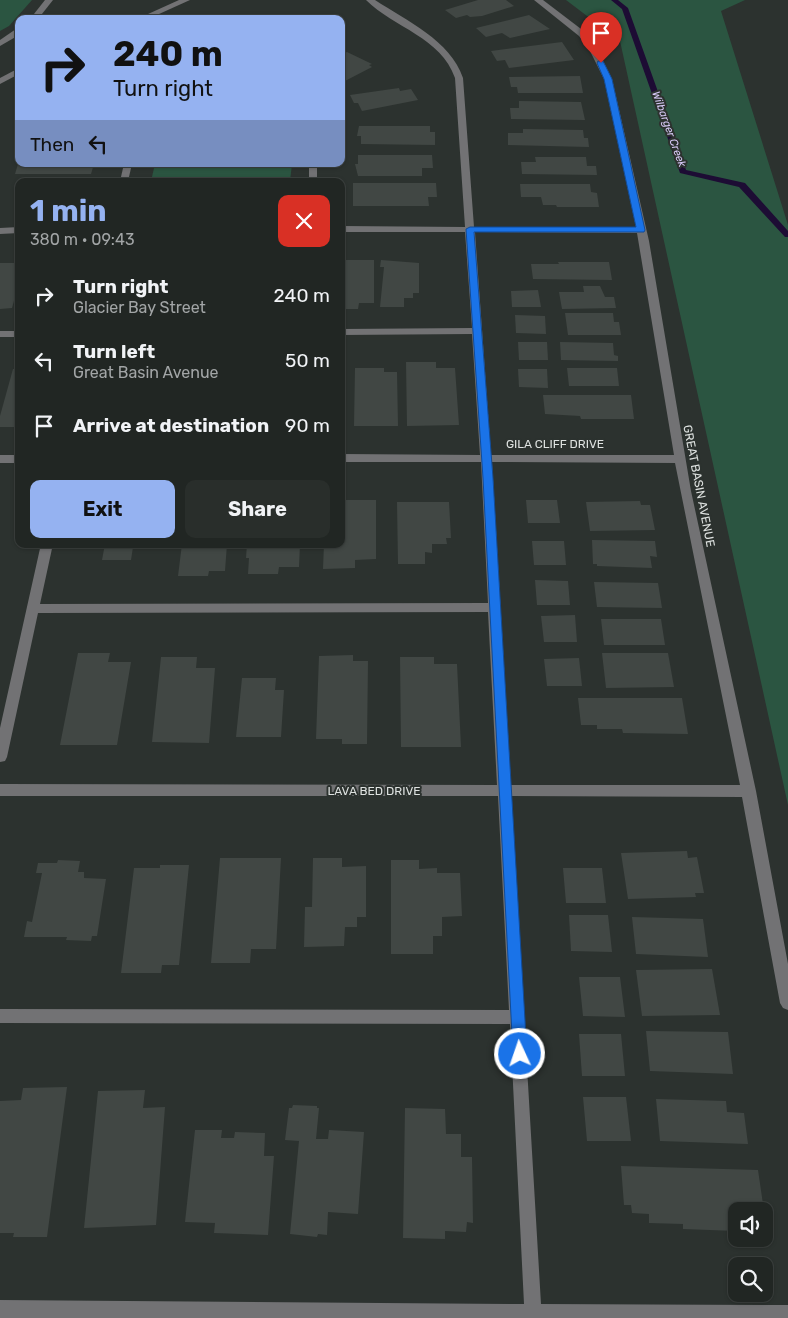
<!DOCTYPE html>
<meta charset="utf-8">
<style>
body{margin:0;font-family:Rubik,sans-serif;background:#292e2b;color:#f1f3f6;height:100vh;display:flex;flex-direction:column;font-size:19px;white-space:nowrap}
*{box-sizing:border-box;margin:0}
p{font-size:16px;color:#a2a5a6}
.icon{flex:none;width:28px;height:28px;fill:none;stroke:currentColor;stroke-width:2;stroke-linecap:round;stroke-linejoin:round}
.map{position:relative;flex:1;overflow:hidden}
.sheet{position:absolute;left:15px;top:178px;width:330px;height:370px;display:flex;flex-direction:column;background:#212623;border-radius:10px;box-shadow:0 1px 4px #0004,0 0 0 1px #3e4341}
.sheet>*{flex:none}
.banner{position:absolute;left:15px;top:15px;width:330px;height:152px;border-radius:10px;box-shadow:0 1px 4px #0004,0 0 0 1px #3e4341;background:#95b2f1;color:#111;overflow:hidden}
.tools{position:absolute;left:728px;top:1202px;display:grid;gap:10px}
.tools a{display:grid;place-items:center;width:45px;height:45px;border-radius:10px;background:#212623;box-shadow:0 1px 4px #0004,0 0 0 1px #3e4341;font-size:25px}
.pin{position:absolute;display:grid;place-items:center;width:42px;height:42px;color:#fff;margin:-51px -21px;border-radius:50% 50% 50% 0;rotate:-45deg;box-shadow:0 0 5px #0007}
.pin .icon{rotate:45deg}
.me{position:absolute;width:55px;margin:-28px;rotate:357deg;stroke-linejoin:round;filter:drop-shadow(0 0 4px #0008)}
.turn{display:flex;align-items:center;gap:18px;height:105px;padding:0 15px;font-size:22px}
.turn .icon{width:65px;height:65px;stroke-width:2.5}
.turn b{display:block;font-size:35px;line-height:42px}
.then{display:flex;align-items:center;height:48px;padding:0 15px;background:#0003;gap:10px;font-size:19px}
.round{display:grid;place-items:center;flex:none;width:52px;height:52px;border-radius:10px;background:#292e2b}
.headline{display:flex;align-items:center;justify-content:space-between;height:85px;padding:0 15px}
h1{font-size:30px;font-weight:700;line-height:38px;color:#95b2f1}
.primary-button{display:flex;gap:10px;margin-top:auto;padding:10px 15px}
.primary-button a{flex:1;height:58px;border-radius:10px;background:#95b2f1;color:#111;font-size:20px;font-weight:700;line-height:58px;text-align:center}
.primary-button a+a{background:#292e2b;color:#f1f3f6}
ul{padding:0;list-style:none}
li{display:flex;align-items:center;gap:15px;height:65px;padding:0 15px}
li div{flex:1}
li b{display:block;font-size:19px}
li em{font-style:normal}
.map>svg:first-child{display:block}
.green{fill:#2b5541}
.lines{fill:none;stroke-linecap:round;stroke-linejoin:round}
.stream{fill:#1d0c34;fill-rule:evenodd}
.building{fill:#414744}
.minor{fill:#727274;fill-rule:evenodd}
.route{fill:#1a73e8;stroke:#114b97}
.labels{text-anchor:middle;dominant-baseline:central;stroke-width:4;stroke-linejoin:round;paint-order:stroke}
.far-water-label{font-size:11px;font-style:italic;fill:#d6c8f5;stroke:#2c322f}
.street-label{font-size:12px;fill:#dee2e0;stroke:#2c322f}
</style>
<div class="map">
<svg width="788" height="1318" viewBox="0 0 788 1318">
<rect width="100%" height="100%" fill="#2c322f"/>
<g class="green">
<polygon points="0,0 32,0 9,26 0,31"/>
<polygon points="566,0 745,0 721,11 788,225 788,805 620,41"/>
<polygon points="155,164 292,164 290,181 151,181"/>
</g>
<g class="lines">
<polygon class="stream" points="611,0 618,0 628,8 686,170 745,183 788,231 788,237 785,237 739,187 680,173 622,9"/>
</g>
<g class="building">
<polygon points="478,0 506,0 514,6 482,16 470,17 467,15 456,18 445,10"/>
<polygon points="529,15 550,29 510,38 502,33 486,37 476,28"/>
<polygon points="562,42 574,60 509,68 505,60 497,61 491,51"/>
<polygon points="347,52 372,64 369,65 372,67 345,81 341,80 341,54"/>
<polygon points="580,76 583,93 518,93 517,87 511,87 509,77"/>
<polygon points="399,88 400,91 411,89 418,100 362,111 358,103 354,103 350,95"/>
<polygon points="519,101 581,102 585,120 511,119 510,108 519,108"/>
<polygon points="359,126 430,126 430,132 435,132 435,145 361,144 361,136 357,136"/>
<polygon points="523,129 583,130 584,138 588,138 589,147 508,145 508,133 523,133"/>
<polygon points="358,155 432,155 433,168 422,168 422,176 358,176 355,164 358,164"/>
<polygon points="535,157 586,157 587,166 596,166 597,175 522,174 521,162 536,162"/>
<polygon points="18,164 94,164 91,174 15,174"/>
<polygon points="353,183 436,183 437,197 428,197 429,206 353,206"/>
<polygon points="520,184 590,184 591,192 597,193 599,207 557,207 556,205 543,205 541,197 521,197"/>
<polygon points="341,260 374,260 374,303 359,303 358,309 341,309"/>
<polygon points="381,260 419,263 419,293 413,293 413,298 404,298 404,307 380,307 384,267 380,267"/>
<polygon points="558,262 609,262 612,280 533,279 531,264 559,264"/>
<polygon points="0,263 19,263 19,282 12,308 0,309"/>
<polygon points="583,286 600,286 605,297 614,297 616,308 562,309 559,292 584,292"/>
<polygon points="538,290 541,307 512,307 511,291"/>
<polygon points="565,313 613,313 614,322 619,322 621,335 568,335"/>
<polygon points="515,315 545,316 546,334 516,333"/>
<polygon points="518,342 547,342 548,360 519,360"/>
<polygon points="560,342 613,343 614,355 618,356 618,361 561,360"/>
<polygon points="406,362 436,362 436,368 455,368 459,425 407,426"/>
<polygon points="355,368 384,368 384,372 397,372 398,426 354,426"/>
<polygon points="567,368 617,368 619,386 569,386"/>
<polygon points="13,369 19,369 19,427 0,427 0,416"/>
<polygon points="518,369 547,369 548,388 519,387"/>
<polygon points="543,395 631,395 634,419 581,419 580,416 545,414"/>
<polygon points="341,500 376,500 376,559 355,560 355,568 323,569 324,544 341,544"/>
<polygon points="526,500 557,500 560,523 528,523"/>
<polygon points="640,501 641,505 650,505 655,530 590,531 586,502"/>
<polygon points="397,502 449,502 451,538 446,538 447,544 432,544 432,553 425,552 425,564 398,564"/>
<polygon points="592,540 655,541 657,557 650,556 652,568 597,566 597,564 593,564"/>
<polygon points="532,541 564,541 566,565 534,565"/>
<polygon points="105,544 146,544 145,547 133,547 131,560 102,560"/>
<polygon points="182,544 227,544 225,571 209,571 208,576 178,576"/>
<polygon points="247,544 300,544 299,567 279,567 278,574 248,574 249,558 246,558"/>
<polygon points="535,580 568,581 570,605 537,605"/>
<polygon points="594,582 658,583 662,608 597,607"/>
<polygon points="575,615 577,642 544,642 541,616"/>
<polygon points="601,619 661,619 665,645 604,645"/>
<polygon points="78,653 110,653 108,662 131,662 117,745 60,745"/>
<polygon points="602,653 668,653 674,687 606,688"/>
<polygon points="353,655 353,661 368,661 367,744 342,744 342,739 316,739 319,656"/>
<polygon points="161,657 197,657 196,668 215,668 209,743 152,742"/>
<polygon points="400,657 434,657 434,664 457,664 461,747 401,747"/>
<polygon points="579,658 582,686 547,686 544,659"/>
<polygon points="242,678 276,678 275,690 284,690 281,737 236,737"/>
<polygon points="578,698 682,698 688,734 623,733 622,729 597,729 597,725 581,725"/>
<polygon points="687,851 688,858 697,857 704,893 695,893 696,897 628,899 621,853"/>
<polygon points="220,858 281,858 276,949 251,949 250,963 211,963"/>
<polygon points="313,858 342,858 342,867 366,866 366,917 357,917 357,927 345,927 344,946 304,947 305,907 312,907"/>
<polygon points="58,860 80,861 78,872 84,872 84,878 106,879 97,936 92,936 91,941 66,940 67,937 24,937 27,921 32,922 42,873 36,873 38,863 57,863"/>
<polygon points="391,860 419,860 419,869 437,868 437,873 460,873 462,916 442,917 442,936 433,936 433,954 391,954"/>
<polygon points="160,865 189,865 179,965 162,965 161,973 121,973 134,868 160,868"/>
<polygon points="563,868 602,868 606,903 566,903"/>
<polygon points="569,915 608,915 612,952 571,951"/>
<polygon points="632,917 703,919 708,957 636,954"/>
<polygon points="712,969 720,1015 642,1016 636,970"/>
<polygon points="579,977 620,977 625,1017 583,1016"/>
<polygon points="646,1031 728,1032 733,1074 650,1071"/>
<polygon points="579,1034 621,1034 625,1076 582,1076"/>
<polygon points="67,1087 47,1237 13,1237 14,1233 0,1233 0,1101 21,1100 23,1088"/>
<polygon points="145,1090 143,1108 165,1107 156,1225 84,1228 98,1091"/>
<polygon points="583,1097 626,1097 631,1141 587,1141"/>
<polygon points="656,1099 726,1101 727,1112 744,1113 748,1144 660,1141"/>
<polygon points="293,1105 317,1106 317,1108 319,1108 316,1139 328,1139 329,1130 364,1132 358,1214 328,1212 327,1235 318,1234 317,1237 290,1234 299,1141 285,1140 289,1108 292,1108"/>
<polygon points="405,1108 445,1109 446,1134 461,1134 461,1157 472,1157 473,1223 467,1222 466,1232 445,1231 445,1239 403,1238"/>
<polygon points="195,1130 222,1130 221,1138 234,1138 235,1132 265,1133 264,1156 274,1156 268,1235 214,1233 215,1223 185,1222"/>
<polygon points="621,1166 758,1170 764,1211 736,1211 736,1231 683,1229 683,1224 649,1223 649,1214 632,1213 631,1205 624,1205"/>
</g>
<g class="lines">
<g class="minor">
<polygon points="45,0 53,0 38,19 30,19"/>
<polygon points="179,0 190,0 148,19 137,19"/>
<path d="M 366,0 L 375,0 C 407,21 450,40 463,78 L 474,227 L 636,227 L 604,79 L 589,49 L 579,36 L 534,0 L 543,0 L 585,32 L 597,48 L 612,79 L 649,241 L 691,491 L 756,791 L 788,964 L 788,1010 L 783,1008 L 780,1003 L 742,797 L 511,796 L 541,1304 L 788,1305 L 788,1318 L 0,1318 L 0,1300 L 524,1304 L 510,1024 L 0,1023 L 0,1009 L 509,1010 L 498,796 L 0,796 L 0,784 L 497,785 L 488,612 L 38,613 L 7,757 L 5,761 L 0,762 L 0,728 L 41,544 L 53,544 L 40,604 L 488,603 L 481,462 L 341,462 L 341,454 L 480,455 L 472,334 L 341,335 L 341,329 L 472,328 L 465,232 L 341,232 L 341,226 L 465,227 L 455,78 C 441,37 394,28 366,0 ZM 475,232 L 637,233 L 674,455 L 491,455 ZM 492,462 L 675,463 L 740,785 L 511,785 Z"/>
<polygon points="16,29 19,29 19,35 0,46 0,40"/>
<polygon points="19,68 19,74 0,84 0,78"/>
<polygon points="124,164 132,164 128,181 120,181"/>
<rect x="309" y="164" width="8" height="17"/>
<polygon points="19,227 19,233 0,234 0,228"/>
<rect x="0" y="331" width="19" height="6"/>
<rect x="0" y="455" width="19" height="8"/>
</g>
</g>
<polygon class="route" points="598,61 603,61 612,79 645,230 644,232 474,232 493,478 527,1054 525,1059 520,1061 515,1059 513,1054 483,478 466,229 470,227 636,227 604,79 597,63"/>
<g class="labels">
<g class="far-water-label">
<text transform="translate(669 129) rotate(70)">Wilbarger Creek</text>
</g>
<g class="street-label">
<text x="555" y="444">GILA CLIFF DRIVE</text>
<text transform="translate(699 486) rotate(79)">GREAT BASIN AVENUE</text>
<text x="374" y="791">LAVA BED DRIVE</text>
</g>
</g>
</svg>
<div class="tools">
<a><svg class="icon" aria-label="sound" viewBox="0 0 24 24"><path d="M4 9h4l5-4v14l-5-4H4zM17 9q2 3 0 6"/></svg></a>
<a><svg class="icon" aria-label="search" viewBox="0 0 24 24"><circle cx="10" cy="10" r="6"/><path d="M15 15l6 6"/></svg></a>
</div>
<div class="pin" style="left:601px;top:63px;background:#d93025"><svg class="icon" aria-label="arrive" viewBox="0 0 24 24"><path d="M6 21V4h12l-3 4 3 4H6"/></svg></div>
<svg class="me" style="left:520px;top:1054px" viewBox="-20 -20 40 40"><circle r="17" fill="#1a73e8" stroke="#fff" stroke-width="3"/><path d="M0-11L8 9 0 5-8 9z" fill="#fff"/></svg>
<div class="banner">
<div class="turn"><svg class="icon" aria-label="right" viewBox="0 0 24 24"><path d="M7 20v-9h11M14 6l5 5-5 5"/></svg><div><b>240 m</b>Turn right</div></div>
<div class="then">Then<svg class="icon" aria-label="left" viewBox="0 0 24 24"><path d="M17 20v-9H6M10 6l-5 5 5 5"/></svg></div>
</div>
<section class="sheet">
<div class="headline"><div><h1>1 min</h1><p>380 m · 09:43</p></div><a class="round" style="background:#d93025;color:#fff"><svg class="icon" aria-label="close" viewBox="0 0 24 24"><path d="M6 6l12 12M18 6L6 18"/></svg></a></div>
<ul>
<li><svg class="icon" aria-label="right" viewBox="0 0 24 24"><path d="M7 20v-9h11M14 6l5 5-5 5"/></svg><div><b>Turn right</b><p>Glacier Bay Street</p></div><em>240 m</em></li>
<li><svg class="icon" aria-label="left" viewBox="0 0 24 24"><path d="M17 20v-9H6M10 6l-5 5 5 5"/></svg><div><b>Turn left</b><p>Great Basin Avenue</p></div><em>50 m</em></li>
<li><svg class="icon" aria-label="arrive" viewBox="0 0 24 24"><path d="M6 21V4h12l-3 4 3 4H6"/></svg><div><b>Arrive at destination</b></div><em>90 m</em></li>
</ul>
<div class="primary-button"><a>Exit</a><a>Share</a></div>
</section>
</div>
